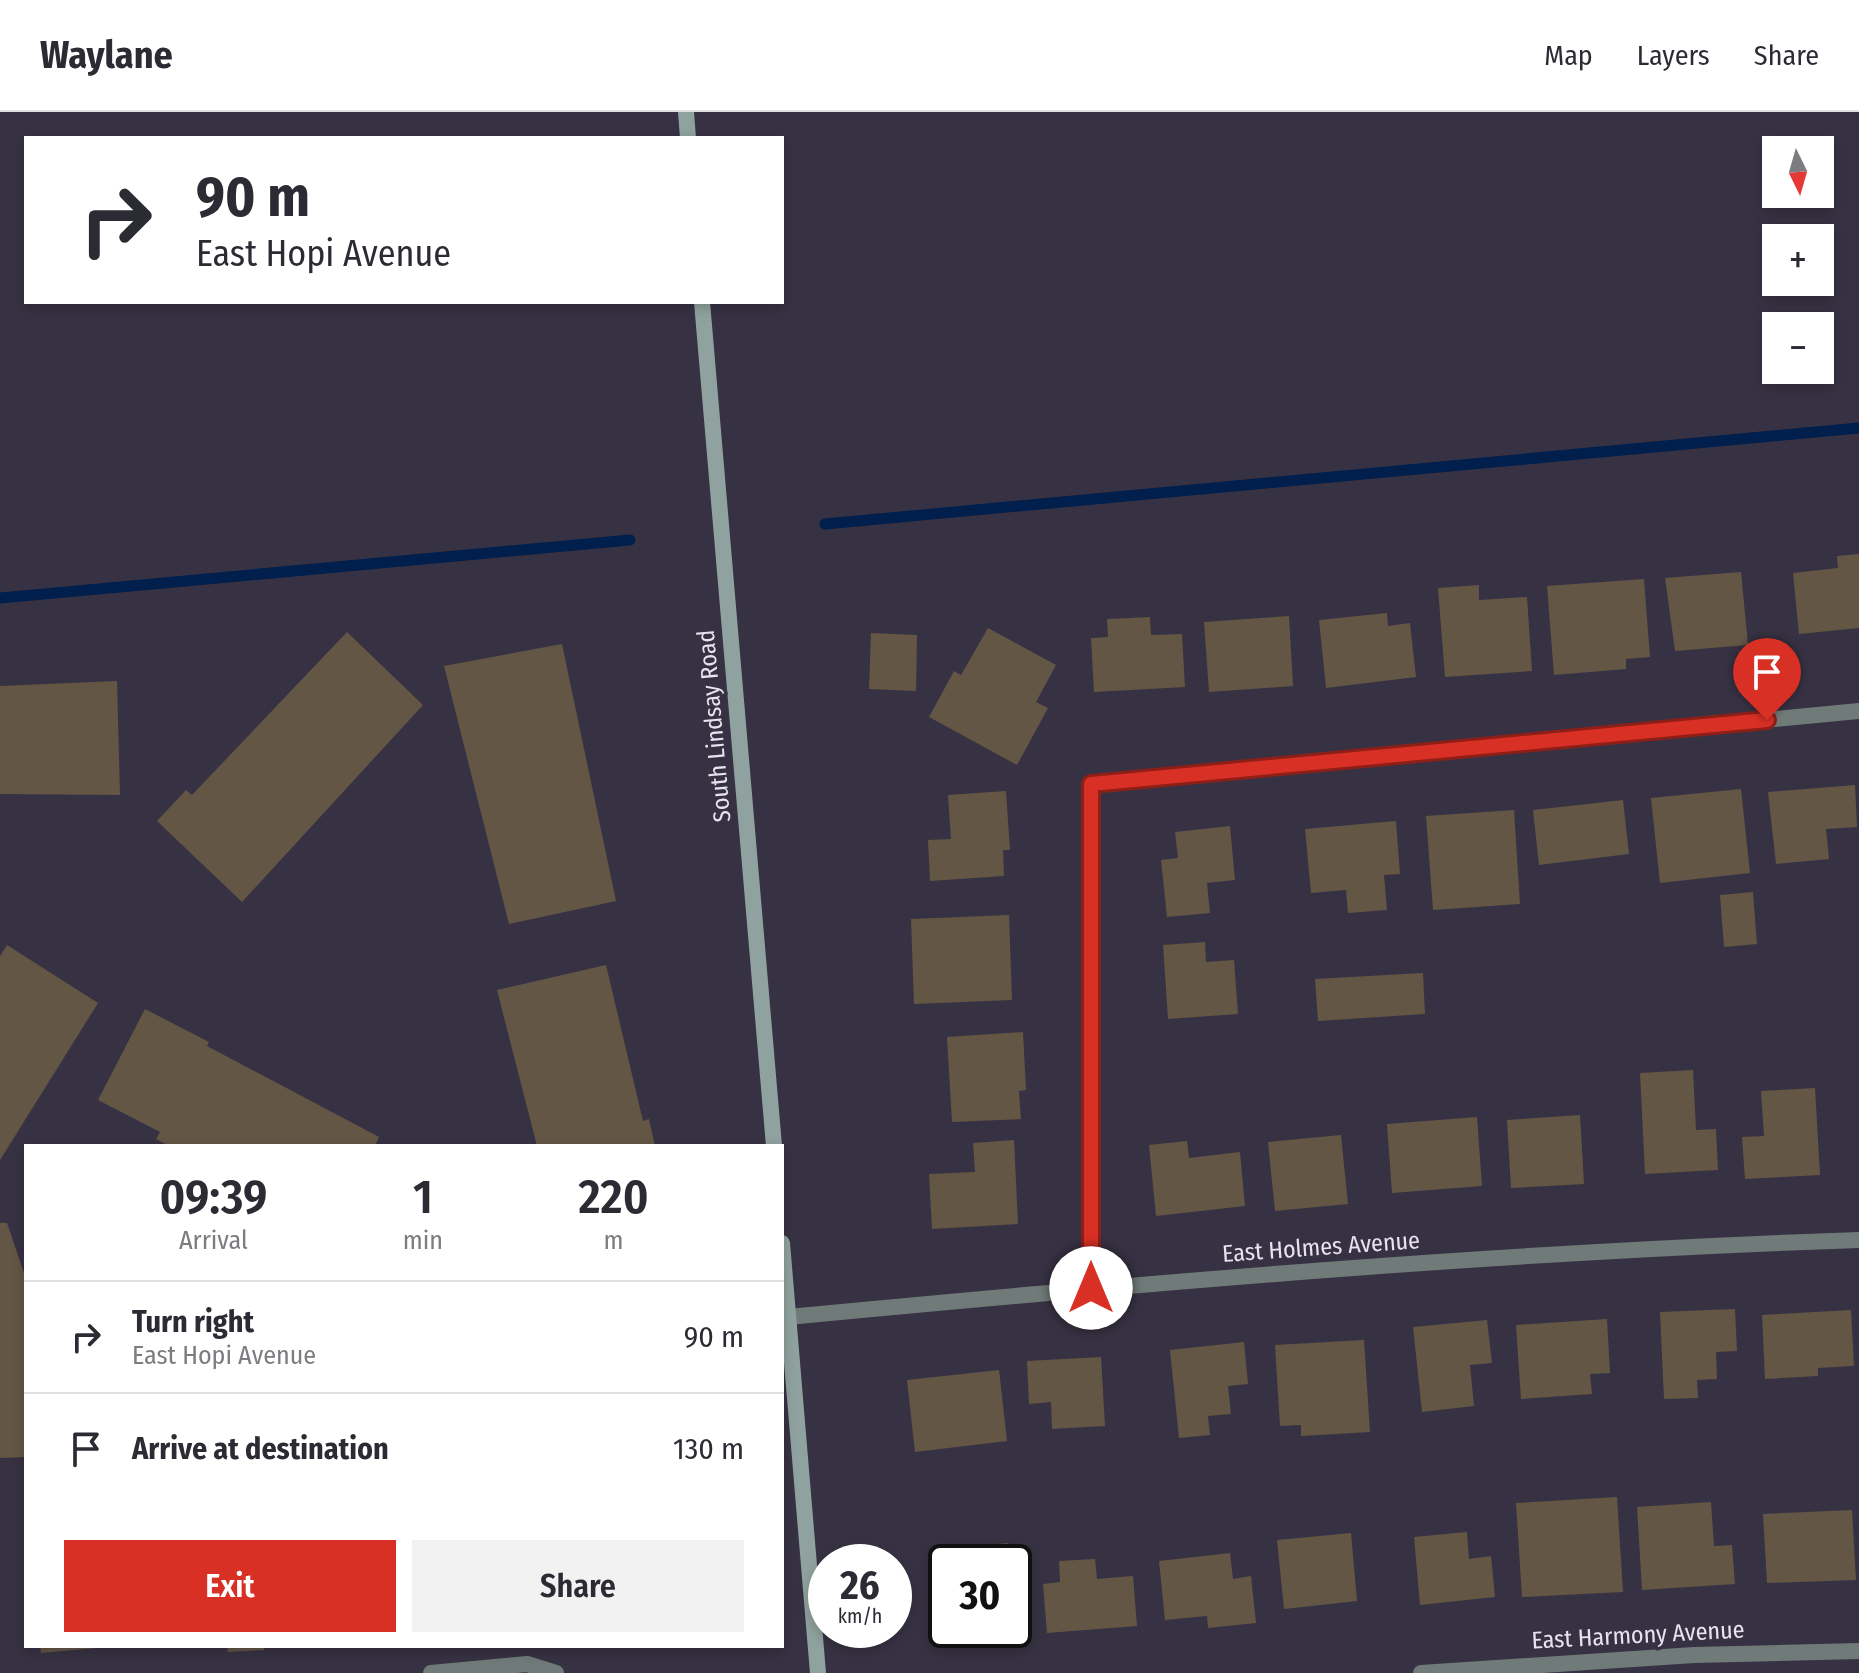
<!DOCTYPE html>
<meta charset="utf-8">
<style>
body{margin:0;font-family:"Fira Sans Condensed",sans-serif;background:#f2f2f3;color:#2b2b33;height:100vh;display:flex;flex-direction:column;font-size:30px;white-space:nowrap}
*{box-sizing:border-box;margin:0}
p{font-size:26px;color:#7c7c81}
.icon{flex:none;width:44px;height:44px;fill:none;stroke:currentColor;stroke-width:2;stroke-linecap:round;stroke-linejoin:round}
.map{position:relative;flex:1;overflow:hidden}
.drawer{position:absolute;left:24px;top:1032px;width:760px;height:504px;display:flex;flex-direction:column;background:#fff;border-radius:0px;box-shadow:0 4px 12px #0003}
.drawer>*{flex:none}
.top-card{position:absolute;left:24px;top:24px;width:760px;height:168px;border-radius:0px;box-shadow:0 4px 12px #0003;background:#fff;color:#2b2b33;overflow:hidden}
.needle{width:52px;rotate:175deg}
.tools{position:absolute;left:1762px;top:24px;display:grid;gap:16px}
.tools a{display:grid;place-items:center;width:72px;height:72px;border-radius:0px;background:#fff;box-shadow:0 4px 12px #0003;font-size:40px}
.speed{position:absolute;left:808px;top:1432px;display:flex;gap:16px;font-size:40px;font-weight:700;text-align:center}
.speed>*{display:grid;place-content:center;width:104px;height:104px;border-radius:50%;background:#fff;box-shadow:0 4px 12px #0003;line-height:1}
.speed small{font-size:20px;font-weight:400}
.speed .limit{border:4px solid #111;border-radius:12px;background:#fff;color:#111}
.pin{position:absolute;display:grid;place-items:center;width:68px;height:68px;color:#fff;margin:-82px -34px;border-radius:50% 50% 50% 0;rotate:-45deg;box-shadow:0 0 8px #0007}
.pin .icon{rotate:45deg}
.me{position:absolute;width:88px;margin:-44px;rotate:0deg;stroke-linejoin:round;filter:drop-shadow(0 0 6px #0008)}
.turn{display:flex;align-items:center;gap:28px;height:168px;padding:0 40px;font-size:36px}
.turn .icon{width:104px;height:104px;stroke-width:2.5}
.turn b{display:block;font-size:56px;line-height:68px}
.eta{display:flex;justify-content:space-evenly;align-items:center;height:136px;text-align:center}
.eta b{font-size:48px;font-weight:600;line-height:56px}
.cta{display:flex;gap:16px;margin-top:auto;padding:16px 40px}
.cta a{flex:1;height:92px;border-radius:0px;background:#d93025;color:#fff;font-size:32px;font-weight:600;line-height:92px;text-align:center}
.cta a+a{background:#f2f2f3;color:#2b2b33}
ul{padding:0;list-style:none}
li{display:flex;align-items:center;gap:24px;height:112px;padding:0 40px;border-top:2px solid #e1e1e2}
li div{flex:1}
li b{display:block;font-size:30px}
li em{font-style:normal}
header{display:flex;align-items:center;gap:48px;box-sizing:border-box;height:112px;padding:0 40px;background:#fff;border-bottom:2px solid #e1e1e2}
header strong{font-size:38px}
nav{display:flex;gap:44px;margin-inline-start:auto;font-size:28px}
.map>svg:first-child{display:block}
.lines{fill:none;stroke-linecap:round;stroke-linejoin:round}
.stream{stroke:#001f4c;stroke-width:11}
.building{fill:#635645}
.street{stroke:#707b79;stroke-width:16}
.secondary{stroke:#90a29f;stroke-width:16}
.route-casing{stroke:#8d1f18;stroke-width:20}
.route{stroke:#d93025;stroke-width:14}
.labels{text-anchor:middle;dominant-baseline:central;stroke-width:7;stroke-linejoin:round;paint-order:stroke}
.street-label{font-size:24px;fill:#e7e4ef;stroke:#373243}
</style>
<header>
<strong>Waylane</strong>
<nav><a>Map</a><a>Layers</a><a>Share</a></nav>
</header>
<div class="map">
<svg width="1859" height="1561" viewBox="0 0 1859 1561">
<rect width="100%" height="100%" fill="#373243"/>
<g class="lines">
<g class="stream">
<polyline points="825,412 1859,316"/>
<polyline points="0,486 630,428"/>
</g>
</g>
<g class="building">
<polygon points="1859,442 1859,516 1799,522 1793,461 1838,456 1837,444"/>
<polygon points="1741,460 1748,533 1675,539 1665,466"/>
<polygon points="1644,467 1650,545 1626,547 1626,557 1554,563 1547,474"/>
<polygon points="1479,473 1479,488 1527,485 1532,559 1445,565 1438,476"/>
<polygon points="1387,501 1388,514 1410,511 1416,565 1326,576 1319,508"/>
<polygon points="1289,504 1293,574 1209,580 1204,510"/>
<polygon points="1150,505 1151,523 1182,522 1185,575 1094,580 1091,526 1108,525 1107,507"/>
<polygon points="988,516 1056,553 1036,590 1048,596 1017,653 929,605 954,559 961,563"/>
<polygon points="347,520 423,593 242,790 157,709 186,678 192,683"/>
<polygon points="871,521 917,523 916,579 869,577"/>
<polygon points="562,532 616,789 509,812 444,554"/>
<polygon points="117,569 120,683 0,682 0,574"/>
<polygon points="1855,673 1857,715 1826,717 1829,747 1776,752 1768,680"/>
<polygon points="1741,677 1750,761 1660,771 1651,686"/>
<polygon points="1006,679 1010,738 1003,738 1004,764 930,769 928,728 951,727 948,683"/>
<polygon points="1623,688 1629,742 1539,753 1533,698"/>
<polygon points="1514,698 1520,792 1433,798 1426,704"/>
<polygon points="1396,709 1400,762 1384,763 1387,798 1348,801 1346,778 1311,781 1305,717"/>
<polygon points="1230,714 1235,768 1207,771 1210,801 1167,805 1161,748 1178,746 1175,720"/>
<polygon points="1753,780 1757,832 1724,835 1720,783"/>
<polygon points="1009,803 1012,888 914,892 911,807"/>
<polygon points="1205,830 1206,850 1234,848 1238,902 1168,907 1163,833"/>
<polygon points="7,833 98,891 0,1048 0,844"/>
<polygon points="606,853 643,1009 649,1007 655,1034 537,1034 497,878"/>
<polygon points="1423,861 1425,902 1318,909 1315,867"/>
<polygon points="145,897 209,930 207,934 379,1025 375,1034 169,1034 156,1027 160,1020 98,988"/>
<polygon points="1023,920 1026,978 1019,979 1021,1007 952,1010 947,925"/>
<polygon points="1693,958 1696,1018 1716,1017 1718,1058 1645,1062 1640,961"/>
<polygon points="1815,976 1820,1063 1745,1067 1742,1025 1764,1024 1761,979"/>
<polygon points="1580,1003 1584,1072 1511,1076 1507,1008"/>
<polygon points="1477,1005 1482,1074 1392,1081 1387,1012"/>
<polygon points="1341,1023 1348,1092 1275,1099 1268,1030"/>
<polygon points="1014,1028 1018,1112 932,1117 929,1062 975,1060 973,1031"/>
<polygon points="1187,1029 1189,1046 1240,1040 1245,1094 1156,1104 1149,1033"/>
<polygon points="0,1111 7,1111 26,1167 26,1345 0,1346"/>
<polygon points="1735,1197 1737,1239 1716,1240 1717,1267 1697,1268 1698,1286 1664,1287 1660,1200"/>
<polygon points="1851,1198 1854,1254 1818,1256 1818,1264 1765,1267 1762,1203"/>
<polygon points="1607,1207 1610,1261 1590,1262 1592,1282 1521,1287 1516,1213"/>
<polygon points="1487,1208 1492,1251 1470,1253 1474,1294 1422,1300 1413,1215"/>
<polygon points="1364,1228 1370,1320 1301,1324 1301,1313 1280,1314 1275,1233"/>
<polygon points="1244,1230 1248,1272 1228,1274 1231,1302 1208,1304 1210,1323 1179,1326 1170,1238"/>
<polygon points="1101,1245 1105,1314 1052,1317 1051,1290 1029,1292 1027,1249"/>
<polygon points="999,1258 1007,1329 915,1340 907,1268"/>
<polygon points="1617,1385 1623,1480 1522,1485 1516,1391"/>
<polygon points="1711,1390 1714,1434 1732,1433 1735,1472 1642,1478 1637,1395"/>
<polygon points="1852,1398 1856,1468 1767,1471 1763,1402"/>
<polygon points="1467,1420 1469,1447 1491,1444 1495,1485 1420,1493 1414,1425"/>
<polygon points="1351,1421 1357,1489 1284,1497 1277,1428"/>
<polygon points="1008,1431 1010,1450 946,1450 944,1499 938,1438"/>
<polygon points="1230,1441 1233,1467 1251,1464 1256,1511 1208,1516 1207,1504 1165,1508 1159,1449"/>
<polygon points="1095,1447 1097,1467 1133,1464 1137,1514 1047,1521 1043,1472 1060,1470 1059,1449"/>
<polygon points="40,1534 97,1534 97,1536 41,1541"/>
<polygon points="227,1534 264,1534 264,1538 228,1540"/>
</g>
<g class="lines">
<g class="street">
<polyline points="1091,1176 1091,672 1859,599"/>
<path d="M 788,1205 C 1145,1171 1501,1140 1859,1128"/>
<polyline points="431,1561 527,1552 556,1561"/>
<polyline points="1421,1561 1694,1543 1859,1539"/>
</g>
<g class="secondary">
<polyline points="686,0 688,26"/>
<polyline points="702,190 774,1034"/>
<polyline points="782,1131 818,1561"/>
</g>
</g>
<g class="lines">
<g class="route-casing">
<polyline id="route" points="1091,1176 1091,672 1767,608"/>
</g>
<use href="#route" class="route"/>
</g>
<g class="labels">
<g class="street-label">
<text transform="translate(714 614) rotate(-95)">South Lindsay Road</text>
<text transform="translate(1321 1135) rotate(-4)">East Holmes Avenue</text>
<text transform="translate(1638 1523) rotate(-3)">East Harmony Avenue</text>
</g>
</g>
</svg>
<div class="tools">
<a><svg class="needle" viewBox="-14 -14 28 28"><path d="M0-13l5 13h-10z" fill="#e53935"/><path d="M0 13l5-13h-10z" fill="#7c7c81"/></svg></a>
<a>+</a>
<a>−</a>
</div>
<div class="speed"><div>26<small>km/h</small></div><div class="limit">30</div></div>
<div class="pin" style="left:1767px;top:608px;background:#d93025"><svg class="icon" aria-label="arrive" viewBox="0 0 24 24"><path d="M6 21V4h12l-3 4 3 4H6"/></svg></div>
<svg class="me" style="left:1091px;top:1176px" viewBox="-20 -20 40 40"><circle r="19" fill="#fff"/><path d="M0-13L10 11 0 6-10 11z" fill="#d93025"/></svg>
<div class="top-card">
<div class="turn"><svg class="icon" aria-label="right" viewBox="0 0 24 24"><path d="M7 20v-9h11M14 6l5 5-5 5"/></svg><div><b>90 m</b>East Hopi Avenue</div></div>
</div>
<section class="drawer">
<div class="eta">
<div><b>09:39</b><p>Arrival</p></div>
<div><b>1</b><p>min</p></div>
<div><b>220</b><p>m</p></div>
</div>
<ul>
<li><svg class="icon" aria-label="right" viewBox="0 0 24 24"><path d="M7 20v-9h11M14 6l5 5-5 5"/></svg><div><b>Turn right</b><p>East Hopi Avenue</p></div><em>90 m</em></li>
<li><svg class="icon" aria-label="arrive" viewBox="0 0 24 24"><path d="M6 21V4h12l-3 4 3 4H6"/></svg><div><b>Arrive at destination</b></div><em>130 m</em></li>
</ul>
<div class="cta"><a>Exit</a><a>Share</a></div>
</section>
</div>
